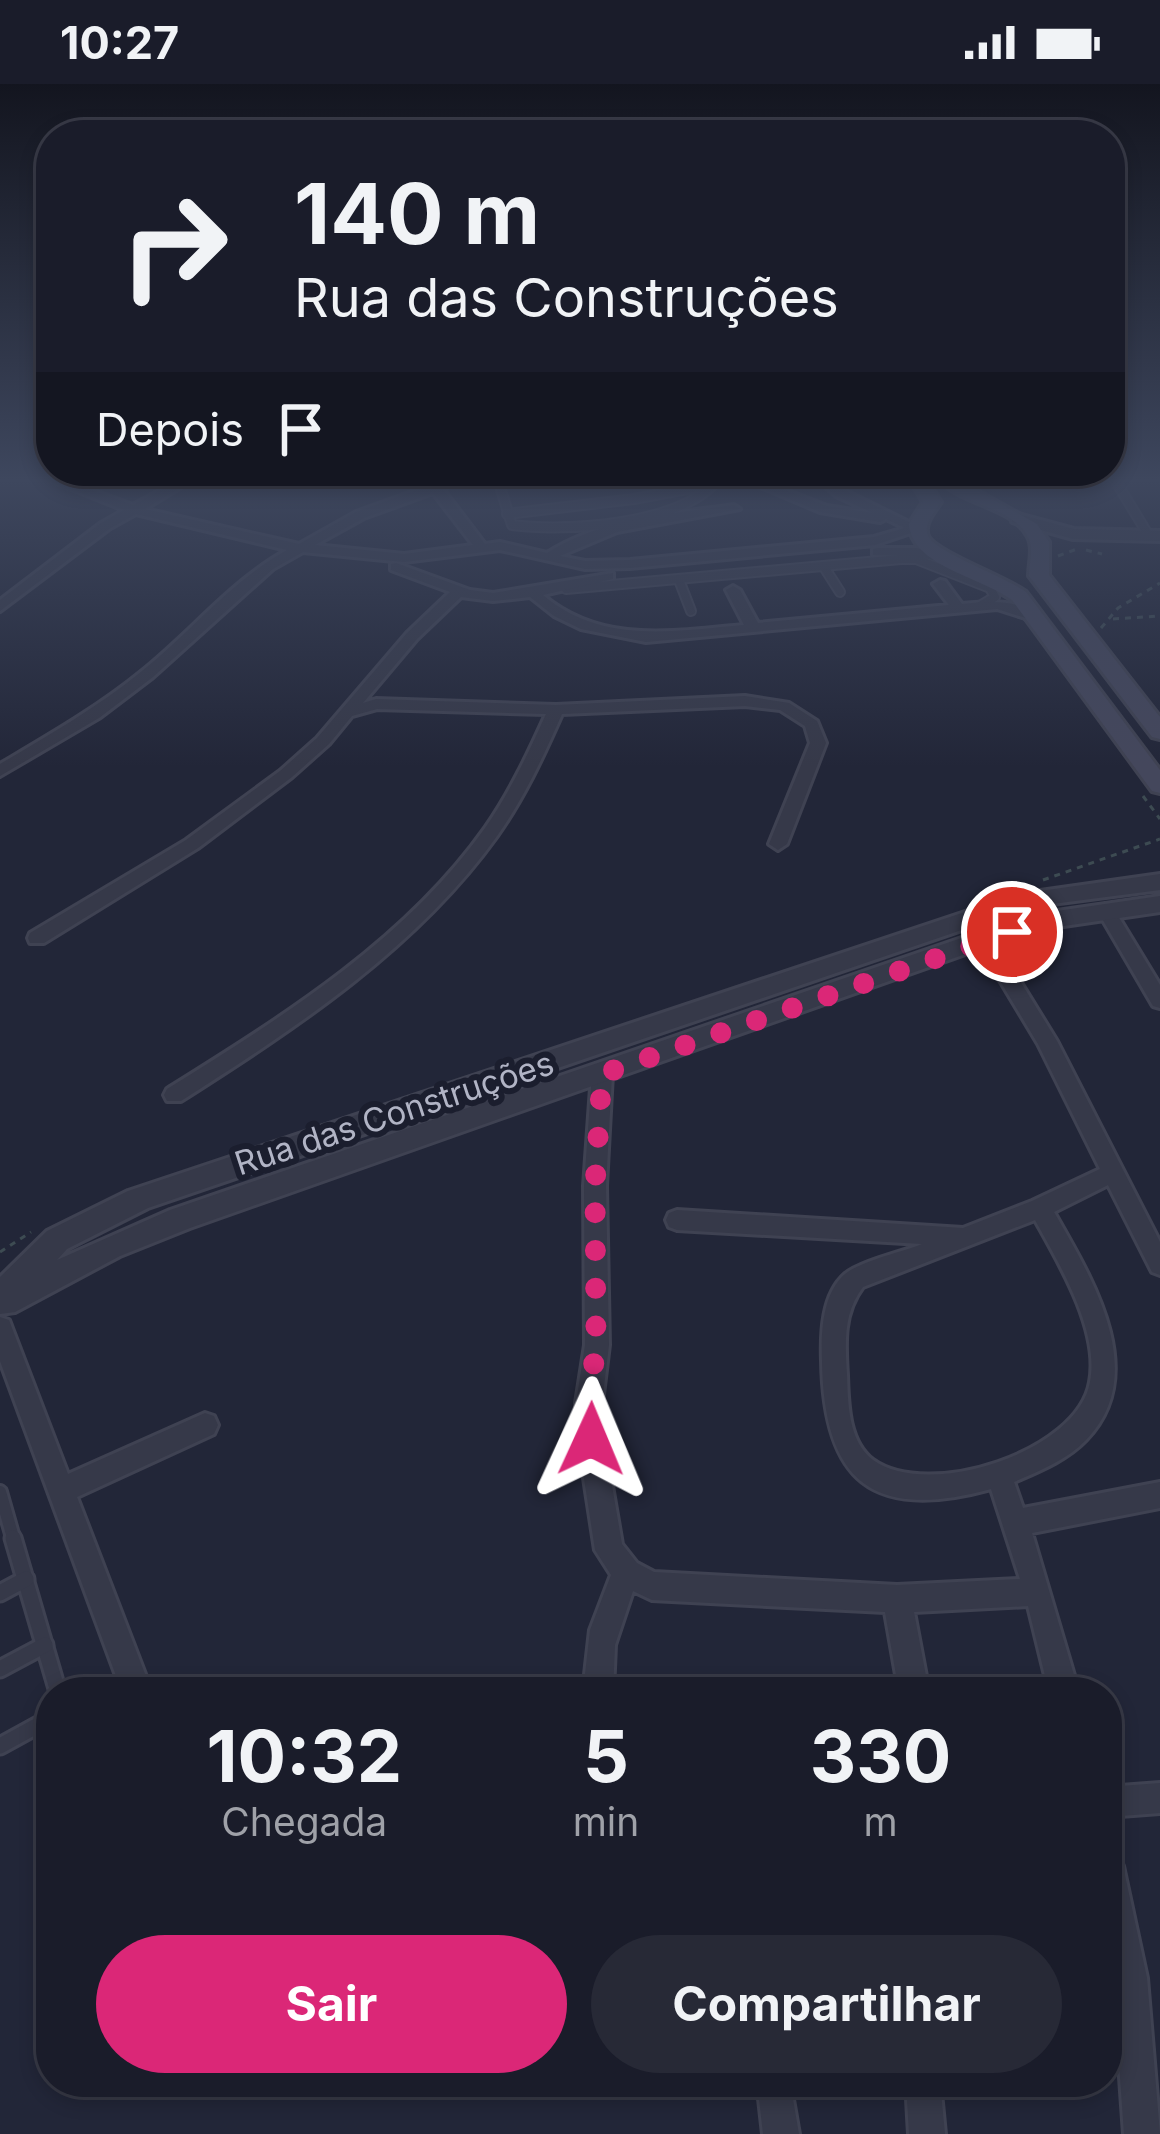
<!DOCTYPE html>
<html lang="pt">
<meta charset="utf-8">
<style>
body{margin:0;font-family:Inter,sans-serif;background:#272936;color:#f1f3f6;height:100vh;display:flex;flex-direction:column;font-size:45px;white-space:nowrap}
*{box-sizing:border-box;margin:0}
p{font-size:39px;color:#9fa1a8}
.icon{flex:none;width:66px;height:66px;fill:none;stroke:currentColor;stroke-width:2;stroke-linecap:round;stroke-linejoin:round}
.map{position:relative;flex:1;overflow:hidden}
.sheet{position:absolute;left:36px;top:1593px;width:1086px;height:420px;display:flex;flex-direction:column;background:#1a1c2a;border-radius:48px;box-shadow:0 6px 18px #0003,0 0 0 3px #383a47}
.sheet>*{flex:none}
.hud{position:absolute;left:36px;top:36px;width:1089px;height:366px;border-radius:48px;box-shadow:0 6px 18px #0003,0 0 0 3px #383a47;background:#1a1c2a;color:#f1f3f6;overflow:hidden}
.pin{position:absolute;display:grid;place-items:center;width:102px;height:102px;color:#fff;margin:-51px;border:6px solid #fff;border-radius:50%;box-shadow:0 3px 12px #0007}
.me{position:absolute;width:132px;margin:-66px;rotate:1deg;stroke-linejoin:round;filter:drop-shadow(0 0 9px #0008)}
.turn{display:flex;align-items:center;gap:42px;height:252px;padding:0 60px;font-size:54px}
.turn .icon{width:156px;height:156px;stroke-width:2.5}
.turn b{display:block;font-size:84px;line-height:102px}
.then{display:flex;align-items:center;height:114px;padding:0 60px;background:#0003;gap:24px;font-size:45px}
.eta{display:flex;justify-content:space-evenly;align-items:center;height:204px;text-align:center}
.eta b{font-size:72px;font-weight:700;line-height:84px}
.cta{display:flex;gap:24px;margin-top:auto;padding:24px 60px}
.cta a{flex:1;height:138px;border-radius:72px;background:#db2777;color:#fff;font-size:48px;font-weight:700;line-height:138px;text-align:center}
.cta a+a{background:#272936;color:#f1f3f6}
.status{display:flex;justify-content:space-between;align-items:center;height:84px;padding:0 60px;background:#1a1c2a;direction:ltr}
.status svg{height:33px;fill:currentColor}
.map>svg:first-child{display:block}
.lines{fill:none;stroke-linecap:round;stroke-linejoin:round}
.service-far2-casing{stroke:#3f4252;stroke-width:12}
.service-far1-casing{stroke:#3f4252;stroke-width:18}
.service-casing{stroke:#3f4252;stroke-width:21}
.minor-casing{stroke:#3f4252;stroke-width:6}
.tertiary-casing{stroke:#3f4252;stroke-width:6}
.secondary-casing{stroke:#3f4252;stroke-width:6}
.path{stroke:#3d4b52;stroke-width:3;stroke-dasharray:6 6;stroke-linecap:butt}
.service-far2{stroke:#363949;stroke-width:8}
.service-far1{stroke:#363949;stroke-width:12}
.service{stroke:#363949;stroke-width:15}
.minor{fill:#363949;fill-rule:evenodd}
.tertiary{fill:#363949;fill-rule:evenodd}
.secondary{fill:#44475c;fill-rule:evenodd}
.route{stroke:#db2777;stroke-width:21;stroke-dasharray:0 37.8}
.labels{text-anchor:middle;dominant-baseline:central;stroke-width:12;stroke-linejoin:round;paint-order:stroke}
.street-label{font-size:33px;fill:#b1b4c5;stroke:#1b1e2e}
</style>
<div class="status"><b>10:27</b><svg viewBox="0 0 49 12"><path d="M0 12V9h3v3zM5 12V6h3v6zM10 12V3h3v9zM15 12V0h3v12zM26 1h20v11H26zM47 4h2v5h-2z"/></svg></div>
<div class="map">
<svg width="1160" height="2050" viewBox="0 0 1160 2050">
<rect width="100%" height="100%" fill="#222638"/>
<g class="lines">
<g class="service-far2-casing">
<g id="service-far2">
<polyline points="1115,396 1149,452"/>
<path d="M 501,406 L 512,441 C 567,448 674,441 714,400"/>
<polyline points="507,430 634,415 735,396"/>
<polyline points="824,483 840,508"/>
<polyline points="679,496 691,527"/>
<polyline points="566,505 901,475 916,475 990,504 995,513 980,522"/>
</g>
</g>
<g class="service-far1-casing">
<polyline id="service-far1" points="0,1408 14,1457"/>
</g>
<g class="service-casing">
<g id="service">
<polyline points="13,1454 58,1608"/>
<polyline points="0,1509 26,1495"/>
<polyline points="0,1585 45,1561"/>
<polyline points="0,1662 51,1634"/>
</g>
</g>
<g class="minor-casing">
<g id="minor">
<path d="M 49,396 L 65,396 L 133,421 L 179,396 L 193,396 L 145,425 L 299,460 L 356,428 L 428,402 L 423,396 L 438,399 L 463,396 L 443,405 L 485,460 L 500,458 L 547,469 C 602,434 671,430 734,421 L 740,425 L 617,448 L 560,472 L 585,477 L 630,476 L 874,453 L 905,444 L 886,435 L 880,438 L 820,428 L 744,396 L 760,396 L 827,422 L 873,429 L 836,412 L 818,396 L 831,396 L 844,406 L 923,445 L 875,461 L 630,484 L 585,485 L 500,466 L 404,478 L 303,468 L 273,485 L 153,593 L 99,634 L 0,692 L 0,680 C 49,651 98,623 142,587 C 191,548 232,496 287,466 L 136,430 L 109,445 L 0,527 L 0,516 L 101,439 L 124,426 ZM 433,409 L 473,461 L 404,470 L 315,461 L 364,434 Z"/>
<polygon points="878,464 917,464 944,473 937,477 917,472 873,471 873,465"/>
<path d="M 396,479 L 470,506 L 493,509 L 613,489 L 613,495 L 543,511 C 602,561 673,547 744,541 L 726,506 L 733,502 L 740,506 L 758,539 L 949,521 L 933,500 L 940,496 L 945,497 L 962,520 C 992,517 1017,515 1042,533 L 1035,537 L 997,525 L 646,558 L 581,545 L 554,532 L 530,513 L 493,517 L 461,513 L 417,555 L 363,619 L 376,615 L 556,621 L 745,612 L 789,619 L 817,637 L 826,659 L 787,760 L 778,766 L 769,760 L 810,659 L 805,642 L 780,626 L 745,622 L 562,630 C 543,673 524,714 497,752 C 416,865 297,943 181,1017 L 167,1017 L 164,1011 L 167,1005 C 282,933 405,857 485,744 C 510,708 528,670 546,630 L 377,625 L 352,632 L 329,660 L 292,693 L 198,764 L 44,859 L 30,859 L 28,854 L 30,849 L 186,756 L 280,687 L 317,654 L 407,549 L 450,508 L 391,486 L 391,480 Z"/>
<polygon points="1106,820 1112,822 1160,901 1160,924 1153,922 1097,826"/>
<path d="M 984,849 L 991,850 L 1057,957 L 1160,1158 L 1160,1191 L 1152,1188 L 1108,1101 L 1054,1128 C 1091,1193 1151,1289 1086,1356 C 1067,1376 1039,1387 1014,1398 L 1023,1424 L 1160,1398 L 1160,1424 L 1032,1449 L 1079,1608 L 1049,1608 L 1028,1522 L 914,1528 L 929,1608 L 899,1608 L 885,1528 L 652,1516 L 633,1507 L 615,1561 L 613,1608 L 583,1608 L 590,1546 L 611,1491 L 595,1466 L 578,1355 L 576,1319 L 585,1261 L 584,1102 L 592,990 L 602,982 L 612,990 L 606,1102 L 609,1261 L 602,1319 L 604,1355 L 622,1460 L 637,1479 L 654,1488 L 897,1501 L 1020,1495 L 991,1405 C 871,1438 824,1396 822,1277 C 821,1249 822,1210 845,1190 C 861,1177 902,1168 922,1160 L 677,1146 L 669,1143 L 666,1136 L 669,1129 L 677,1126 L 963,1144 L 1032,1117 L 1100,1085 L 1038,960 L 975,855 ZM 1035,1136 C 1059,1179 1100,1247 1090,1298 C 1078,1368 928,1416 873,1376 C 848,1357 848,1319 847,1291 C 845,1259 843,1229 863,1203 Z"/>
<polygon points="0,1233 9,1236 12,1244 68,1390 205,1329 214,1332 218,1341 214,1350 77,1413 152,1608 122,1608 0,1277"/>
<polygon points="1160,1699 1160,1729 1107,1733 1107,1703"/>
<polygon points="1107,1766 1118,1771 1123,1782 1147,1894 1160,2050 1124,2050 1113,1894 1107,1862"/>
<polygon points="748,1998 790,1998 799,2050 763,2050 759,2015 753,2010"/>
<polygon points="906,1998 940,1998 945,2050 909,2050"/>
</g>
</g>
<g class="tertiary-casing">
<g id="tertiary">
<polygon points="1018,430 1074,445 1160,447 1160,457 1073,455 1012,438 1012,432"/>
<polygon points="1160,790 1160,806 1029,823 148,1124 67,1165 57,1176 170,1126 976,849 1057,827 1160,812 1160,828 1057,843 991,861 190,1144 120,1172 15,1228 0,1230 0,1193 47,1147 128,1107 1019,810"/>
</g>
</g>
<g class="secondary-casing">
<g id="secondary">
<path d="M 910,396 L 927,396 L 941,418 C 935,427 923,440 928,452 C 935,468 1006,493 1026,508 L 1160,686 L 1160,709 L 1152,707 L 1012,516 C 979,492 912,482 909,440 L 923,418 Z"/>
<path d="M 939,396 L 958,396 L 1037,440 L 1049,458 L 1049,491 L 1160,633 L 1160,655 L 1152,653 L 1029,492 C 1029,480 1034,464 1028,453 C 1013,423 962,421 939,396 Z"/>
</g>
</g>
<g class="path">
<polyline points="1086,466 1102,470"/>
<polyline points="1058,472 1077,465"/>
<polyline points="1113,535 1160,532"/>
<polyline points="1101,544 1118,524 1160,499"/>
<polyline points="1143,712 1160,735"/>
<polyline points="1043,796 1160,755"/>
<polyline points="0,1168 31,1148"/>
</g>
<use href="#service-far2" class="service-far2"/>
<use href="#service-far1" class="service-far1"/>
<use href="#service" class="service"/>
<use href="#minor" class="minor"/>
<use href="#tertiary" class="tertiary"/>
<use href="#secondary" class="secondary"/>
</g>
<linearGradient id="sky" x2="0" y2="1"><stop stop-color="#13151f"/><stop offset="0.58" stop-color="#3e475e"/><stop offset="1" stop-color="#3e475e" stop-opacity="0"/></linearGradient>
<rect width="1160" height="683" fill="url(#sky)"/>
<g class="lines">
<polyline class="route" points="591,1355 589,1319 596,1261 595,1102 602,990 1012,848"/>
</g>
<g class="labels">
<g class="street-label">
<text transform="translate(394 1029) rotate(-18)">Rua das Construções</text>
</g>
</g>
</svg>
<div class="pin" style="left:1012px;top:848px;background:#d93025"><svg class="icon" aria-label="arrive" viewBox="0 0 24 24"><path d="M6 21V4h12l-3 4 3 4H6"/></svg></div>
<svg class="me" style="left:591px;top:1355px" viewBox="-20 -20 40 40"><path d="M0-17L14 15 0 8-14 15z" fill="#db2777" stroke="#fff" stroke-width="4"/></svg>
<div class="hud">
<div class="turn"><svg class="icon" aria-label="right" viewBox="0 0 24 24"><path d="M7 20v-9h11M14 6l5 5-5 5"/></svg><div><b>140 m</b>Rua das Construções</div></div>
<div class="then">Depois<svg class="icon" aria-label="arrive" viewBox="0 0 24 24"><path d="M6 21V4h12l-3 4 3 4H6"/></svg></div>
</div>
<section class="sheet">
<div class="eta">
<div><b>10:32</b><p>Chegada</p></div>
<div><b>5</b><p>min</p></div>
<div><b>330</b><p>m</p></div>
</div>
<div class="cta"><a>Sair</a><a>Compartilhar</a></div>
</section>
</div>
